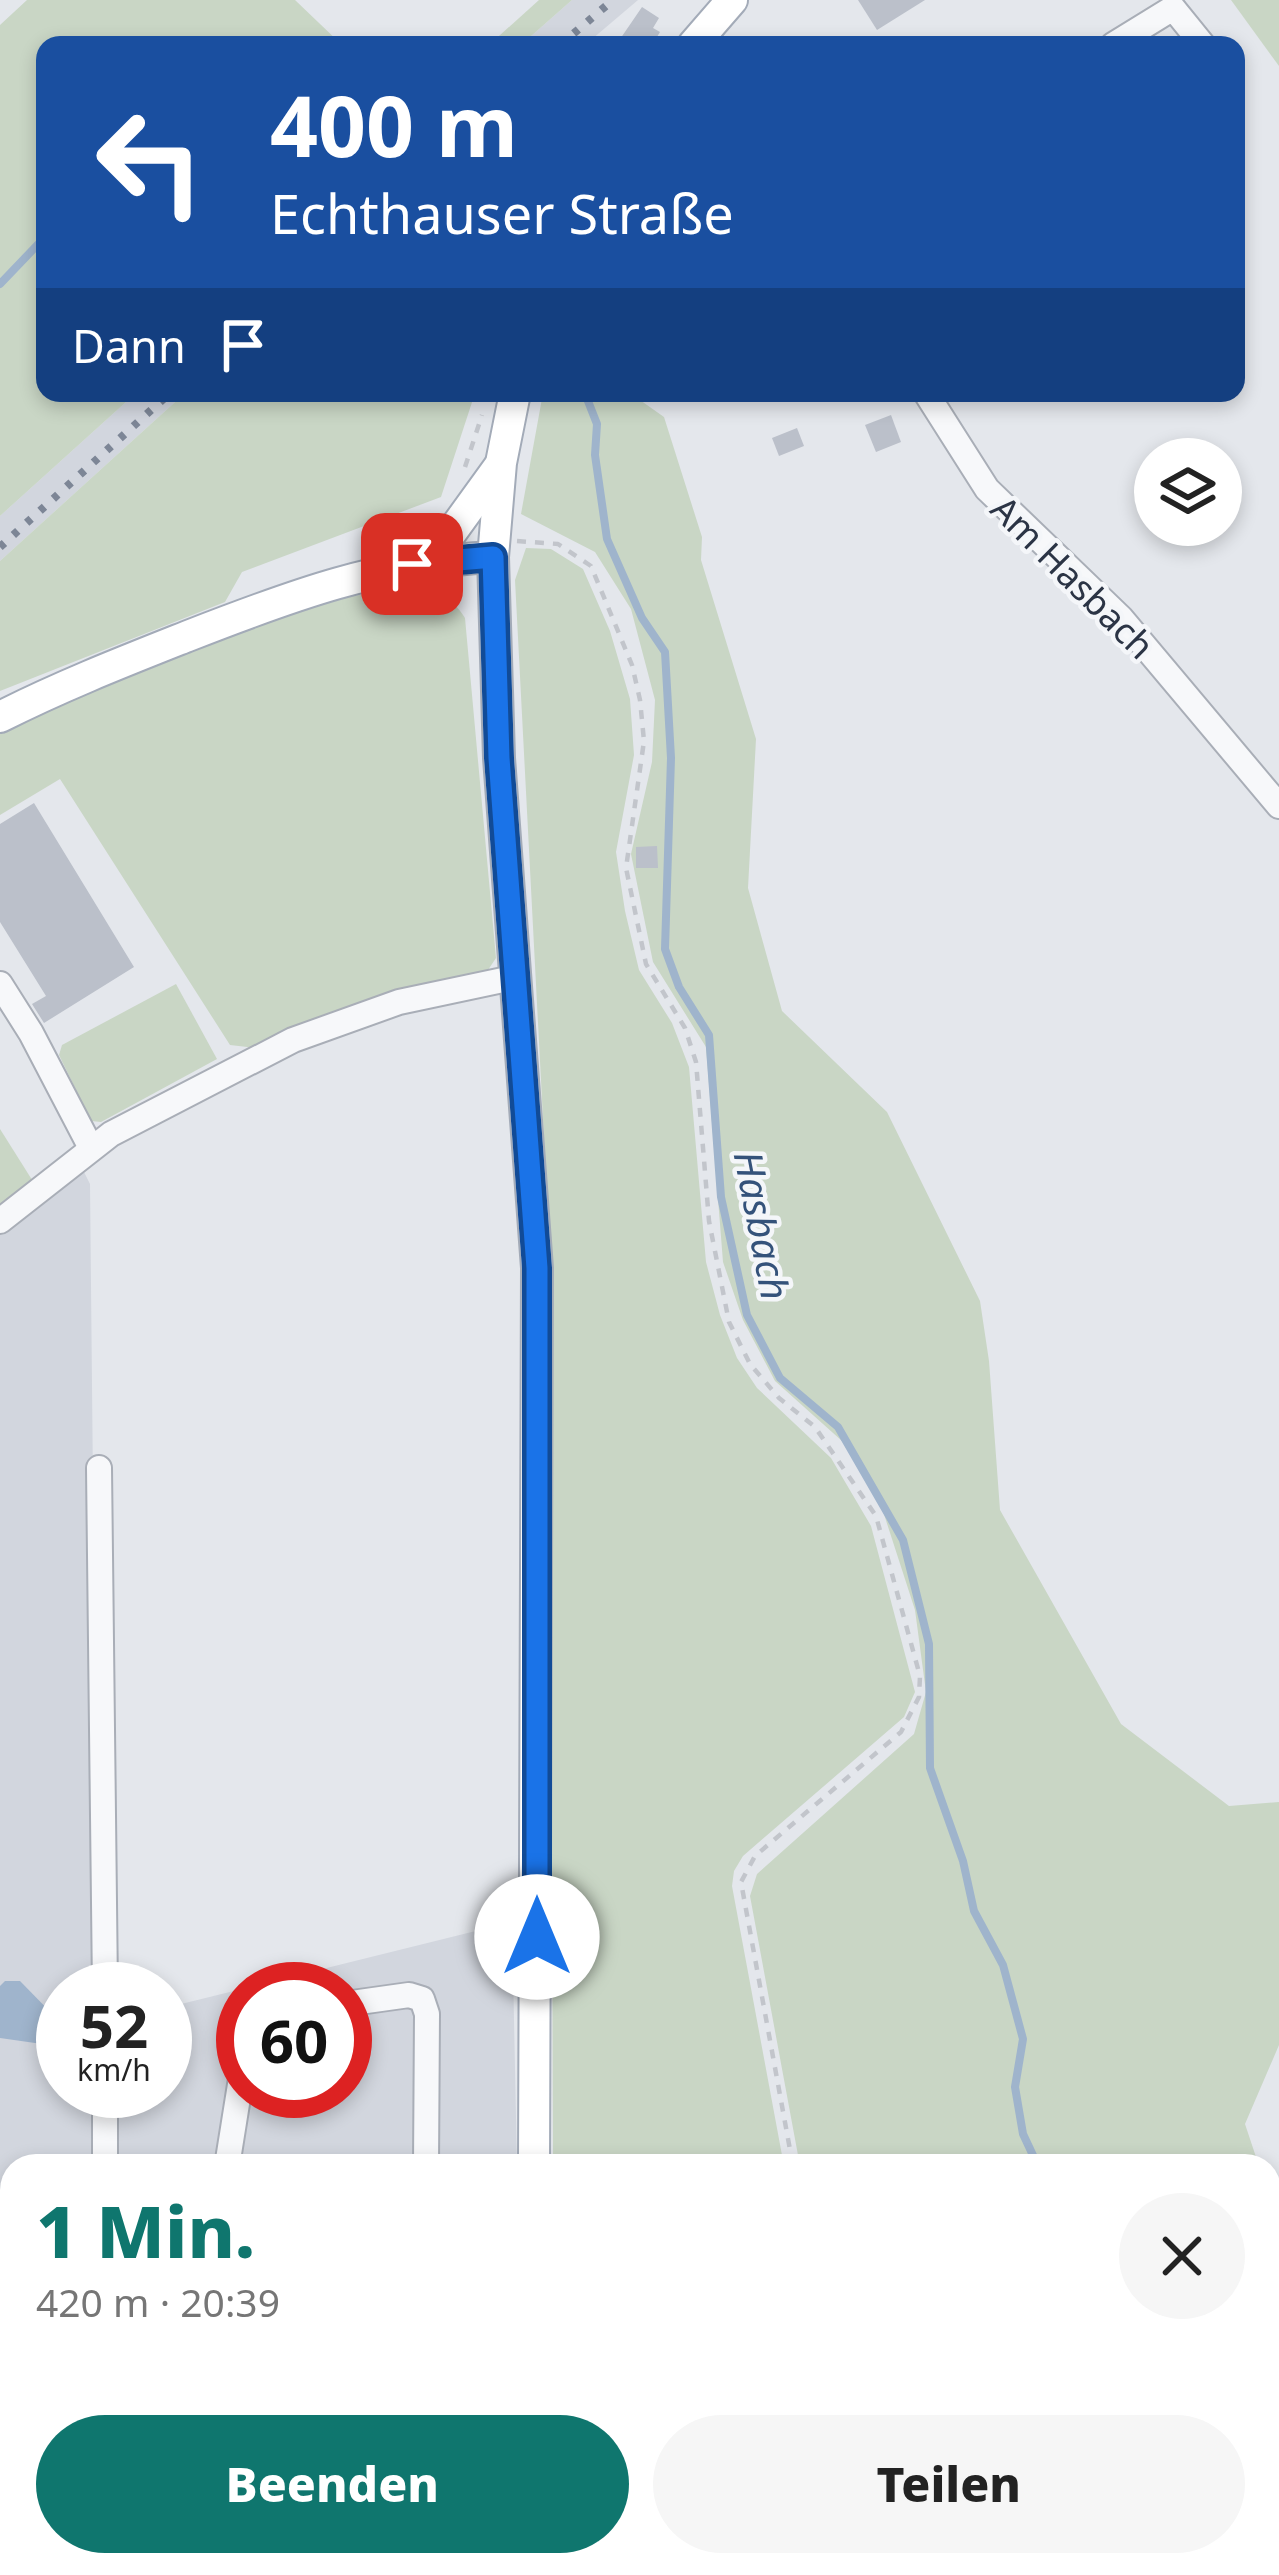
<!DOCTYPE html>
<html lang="de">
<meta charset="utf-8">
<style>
body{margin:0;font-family:"Noto Sans",sans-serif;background:#f6f6f6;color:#222;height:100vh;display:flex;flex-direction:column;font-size:45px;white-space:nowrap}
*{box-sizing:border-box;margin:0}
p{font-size:39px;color:#767676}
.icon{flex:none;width:66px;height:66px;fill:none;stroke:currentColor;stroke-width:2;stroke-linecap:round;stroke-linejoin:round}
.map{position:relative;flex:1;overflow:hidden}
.sheet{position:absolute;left:0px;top:2154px;width:1281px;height:423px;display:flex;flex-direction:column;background:#fff;border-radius:36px 36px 0 0;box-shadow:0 6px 18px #0003}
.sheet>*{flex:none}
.top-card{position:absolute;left:36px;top:36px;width:1209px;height:366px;border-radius:24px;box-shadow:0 6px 18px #0003;background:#1a4fa0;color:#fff;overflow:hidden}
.fabs{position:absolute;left:1134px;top:438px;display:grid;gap:24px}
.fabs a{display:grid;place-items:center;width:108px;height:108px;border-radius:50%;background:#fff;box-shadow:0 6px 18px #0003;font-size:60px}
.speed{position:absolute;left:36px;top:1962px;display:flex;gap:24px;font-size:60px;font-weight:700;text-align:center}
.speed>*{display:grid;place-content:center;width:156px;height:156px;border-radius:50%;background:#fff;box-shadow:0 6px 18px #0003;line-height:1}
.speed small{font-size:30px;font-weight:400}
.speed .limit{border:18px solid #d22;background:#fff;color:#111}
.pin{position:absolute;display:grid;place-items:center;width:102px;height:102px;color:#fff;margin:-51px;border-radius:24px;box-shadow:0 6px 18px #0006}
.me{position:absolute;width:132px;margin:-66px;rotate:0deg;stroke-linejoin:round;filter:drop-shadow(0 0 9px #0008)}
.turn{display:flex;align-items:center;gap:42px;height:252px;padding:0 36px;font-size:54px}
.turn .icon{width:156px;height:156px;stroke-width:2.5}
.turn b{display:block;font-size:84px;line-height:102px}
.then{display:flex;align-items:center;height:114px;padding:0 36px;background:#0003;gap:24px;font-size:45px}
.round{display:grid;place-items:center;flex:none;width:126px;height:126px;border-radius:63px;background:#f6f6f6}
.head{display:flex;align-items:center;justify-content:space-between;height:204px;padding:0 36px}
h1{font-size:72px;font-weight:800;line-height:90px;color:#0f766e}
.primary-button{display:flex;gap:24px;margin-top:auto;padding:24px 36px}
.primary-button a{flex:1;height:138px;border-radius:72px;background:#0f766e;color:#fff;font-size:48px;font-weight:800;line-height:138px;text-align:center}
.primary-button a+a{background:#f6f6f6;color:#222}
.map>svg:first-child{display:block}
.built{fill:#d2d6de;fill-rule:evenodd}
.green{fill:#c9d6c5}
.water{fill:#9fb4cc}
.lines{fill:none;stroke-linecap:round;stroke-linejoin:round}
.stream{stroke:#9fb4cc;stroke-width:8}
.building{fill:#bbc0ca}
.minor-casing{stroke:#a9aeb7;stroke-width:28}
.major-casing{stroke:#a3abb8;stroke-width:34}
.path{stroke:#c2c5cb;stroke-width:4.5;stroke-dasharray:9 9;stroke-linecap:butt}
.minor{stroke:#f7f8fa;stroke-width:24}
.major{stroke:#fff;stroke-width:30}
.rail{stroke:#7d8696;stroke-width:8;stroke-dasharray:6 12;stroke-linecap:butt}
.route-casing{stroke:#114b97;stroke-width:30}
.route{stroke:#1a73e8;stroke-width:21}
.labels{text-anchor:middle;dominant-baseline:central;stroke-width:9;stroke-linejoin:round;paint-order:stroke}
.street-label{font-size:36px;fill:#2b3445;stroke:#f4f6f9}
.water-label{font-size:39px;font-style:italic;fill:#34527a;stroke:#f4f6f9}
</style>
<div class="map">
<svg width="1279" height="2575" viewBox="0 0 1279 2575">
<rect width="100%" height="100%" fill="#e4e7ec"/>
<g class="built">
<polygon points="572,0 638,0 585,45 521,45"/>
<polygon points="136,393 185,393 0,561 0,516"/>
<polygon points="83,1170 90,1184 98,1989 63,1989 63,2091 99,2091 99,2166 12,2166 12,2565 426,2565 423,2575 0,2575 0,1232"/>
<path d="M 512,1922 L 517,2166 L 114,2166 L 114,2091 L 165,2091 L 165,2008 ZM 243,1989 L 345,1989 L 345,2091 L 243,2091 Z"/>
</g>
<g class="green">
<polygon points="27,0 295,0 342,45 45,45 45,393 136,393 0,516 0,25"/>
<polygon points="539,0 572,0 521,45 489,45"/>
<polygon points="1231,0 1279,0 1279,66"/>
<polygon points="185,393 475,393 441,497 242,572 225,602 0,691 0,561"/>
<polygon points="543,393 630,393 664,417 702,537 701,560 756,739 748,888 782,1011 887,1112 980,1301 989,1361 1000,1510 1121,1724 1229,1806 1279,1802 1279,2045 1245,2124 1259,2166 800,2166 750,1896 757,1874 914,1734 926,1692 915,1610 881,1505 842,1441 775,1381 743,1320 723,1262 706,1047 653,962 631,854 652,762 655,700 631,609 595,552 521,514"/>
<polygon points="526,548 551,549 583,569 610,631 630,699 634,755 616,852 625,911 639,970 672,1023 689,1067 706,1262 720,1315 737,1358 757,1388 831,1458 871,1526 915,1692 904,1717 743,1856 734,1871 732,1886 784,2166 553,2166 550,1254 515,580"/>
<path d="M 404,590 C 430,594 451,594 465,618 L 496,958 L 484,976 L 266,1049 L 230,1045 L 60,779 L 0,815 L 0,730 C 128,674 262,599 404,590 Z"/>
<polygon points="176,984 217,1059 101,1122 91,1121 59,1055 62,1045"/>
<polygon points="0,1129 34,1183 0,1211"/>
<polygon points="1269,2193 1275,2209 1279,2209 1279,2575 1012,2575 1012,2565 1269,2565"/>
<polygon points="462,2565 818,2565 818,2575 459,2575"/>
</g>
<polygon class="water" points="5,1981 20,1981 63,2025 63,2047 0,2038 0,1986"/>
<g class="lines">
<g class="stream">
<polyline points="0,284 45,237"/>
<polyline points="578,393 586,396 597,424 595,455 607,539 642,618 665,652 671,758 665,949 679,987 709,1035 721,1197 747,1315 780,1378 838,1427 903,1540 929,1644 930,1768 963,1861 974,1911 1003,1965 1023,2039 1015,2087 1023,2134 1038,2166"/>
<polyline points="1269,2504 1279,2507"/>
<polyline points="1037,2565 1037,2575"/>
</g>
</g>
<g class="building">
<polygon points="858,0 925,0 877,30"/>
<polygon points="642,7 659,18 653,28 660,32 652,45 616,45"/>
<polygon points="891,415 901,442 876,452 865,425"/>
<polygon points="797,428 804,446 779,456 772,438"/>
<polygon points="34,803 134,967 44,1023 32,1004 46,996 0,922 0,824"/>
<polygon points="657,846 658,868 636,868 636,847"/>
</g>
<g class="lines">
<g class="minor-casing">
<g id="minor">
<polyline points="1113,45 1173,8 1203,45"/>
<polyline points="926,393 987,489 1121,618 1279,806"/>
<polyline points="0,984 31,1033 91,1148"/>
<polyline points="0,1221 111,1134 293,1040 399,1002 517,977"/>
<polyline points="99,1468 105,1989"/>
<polyline points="345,2004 409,1995 422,1999 427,2014 426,2166"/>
<polyline points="105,2166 105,2091"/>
<polyline points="227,2166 243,2066"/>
<polyline points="0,2495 12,2480"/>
<polyline points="0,2513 4,2536 1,2575"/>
<polyline points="155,2565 188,2575"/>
<polyline points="367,2575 370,2565"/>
<polyline points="1257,2575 1279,2561"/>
</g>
</g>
<g class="major-casing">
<g id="major">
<polyline points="693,45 732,0"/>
<polyline points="515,393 501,463 493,557 499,758 537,1268 534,2166"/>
<polyline points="412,564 451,533 498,468"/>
<path d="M 0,717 C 61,686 125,661 188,636 C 293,595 379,563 493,557"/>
<polyline points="441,2575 444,2565"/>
</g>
</g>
<g class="path">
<polyline points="465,467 482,415"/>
<polyline points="517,541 558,544 591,566 632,665 640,700 644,741 626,868 646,964 685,1028 696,1062 709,1221 729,1322 750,1364 779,1398 815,1427 876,1516 920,1676 919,1697 901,1732 755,1856 741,1882 793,2166"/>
<polyline points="827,2575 828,2565"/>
</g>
<use href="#minor" class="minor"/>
<use href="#major" class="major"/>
<g class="rail">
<polyline points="560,45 613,0"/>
<polyline points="0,547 170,393"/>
</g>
</g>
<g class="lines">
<g class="route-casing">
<polyline id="route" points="412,564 493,557 499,758 537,1268 537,1937"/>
</g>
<use href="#route" class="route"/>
</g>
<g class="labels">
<g class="street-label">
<text transform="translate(1073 577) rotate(45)">Am Hasbach</text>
</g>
<g class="water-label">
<text transform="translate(763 1225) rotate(79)">Hasbach</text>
</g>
</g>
</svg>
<div class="fabs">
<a><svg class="icon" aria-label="layers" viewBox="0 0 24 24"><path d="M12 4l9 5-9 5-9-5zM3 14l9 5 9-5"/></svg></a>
</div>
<div class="speed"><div>52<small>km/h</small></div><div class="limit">60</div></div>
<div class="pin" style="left:412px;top:564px;background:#d93025"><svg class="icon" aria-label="arrive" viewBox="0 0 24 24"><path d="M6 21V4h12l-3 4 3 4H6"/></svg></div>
<svg class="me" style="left:537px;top:1937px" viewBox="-20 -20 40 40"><circle r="19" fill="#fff"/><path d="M0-13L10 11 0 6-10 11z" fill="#1a73e8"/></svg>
<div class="top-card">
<div class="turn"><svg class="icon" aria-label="left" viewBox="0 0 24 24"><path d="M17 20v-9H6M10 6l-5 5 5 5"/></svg><div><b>400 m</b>Echthauser Straße</div></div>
<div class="then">Dann<svg class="icon" aria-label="arrive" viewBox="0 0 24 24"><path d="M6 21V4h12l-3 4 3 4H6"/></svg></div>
</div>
<section class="sheet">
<div class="head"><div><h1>1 Min.</h1><p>420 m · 20:39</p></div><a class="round"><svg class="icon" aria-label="close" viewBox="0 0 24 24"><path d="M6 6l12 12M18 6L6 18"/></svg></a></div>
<div class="primary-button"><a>Beenden</a><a>Teilen</a></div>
</section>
</div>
